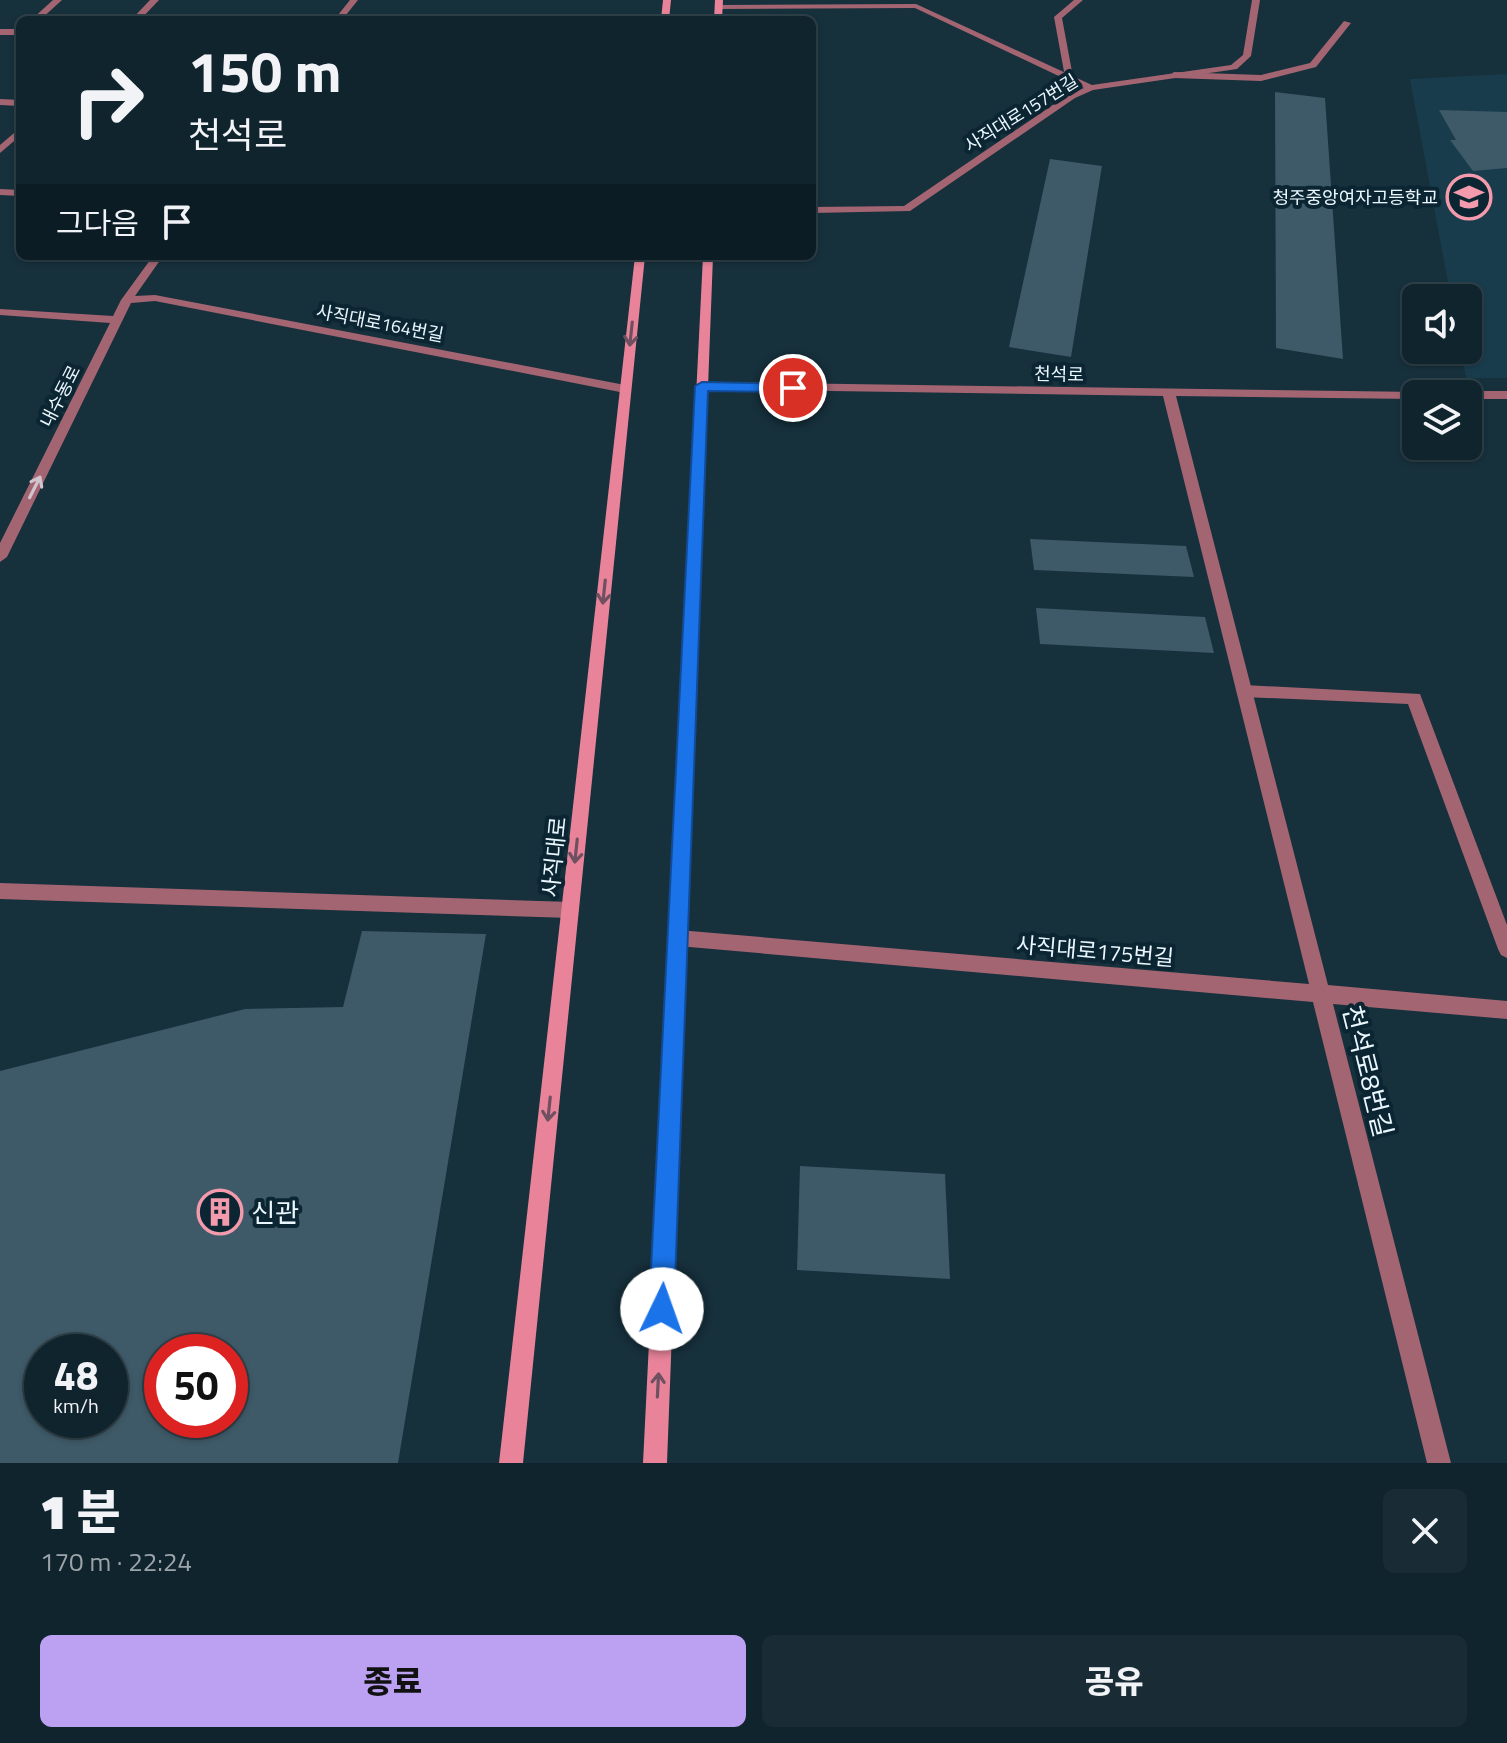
<!DOCTYPE html>
<html lang="ko">
<meta charset="utf-8">
<style>
body{margin:0;font-family:"Titillium Web","Noto Sans KR",sans-serif;background:#192c35;color:#f1f3f6;height:100vh;display:flex;flex-direction:column;font-size:30px;white-space:nowrap}
*{box-sizing:border-box;margin:0}
p{font-size:26px;color:#9ca4aa}
.icon{flex:none;width:44px;height:44px;fill:none;stroke:currentColor;stroke-width:2;stroke-linecap:round;stroke-linejoin:round}
.map{position:relative;height:1463px;overflow:hidden}
.panel{display:flex;flex-direction:column;background:#10242d;flex:1}
.panel>*{flex:none}
.hud{position:absolute;left:16px;top:16px;width:800px;height:244px;border-radius:12px;box-shadow:0 2px 6px #0004,0 0 0 2px #304149;background:#10242d;color:#f1f3f6;overflow:hidden}
.tools{position:absolute;left:1402px;top:284px;display:grid;gap:16px}
.tools a{display:grid;place-items:center;width:80px;height:80px;border-radius:12px;background:#10242d;box-shadow:0 2px 6px #0004,0 0 0 2px #304149;font-size:40px}
.speed{position:absolute;left:24px;top:1334px;display:flex;gap:16px;font-size:40px;font-weight:700;text-align:center}
.speed>*{display:grid;place-content:center;width:104px;height:104px;border-radius:50%;background:#10242d;box-shadow:0 2px 6px #0004,0 0 0 2px #304149;line-height:1}
.speed small{font-size:20px;font-weight:400}
.speed .limit{border:12px solid #d22;background:#fff;color:#111}
.pin{position:absolute;display:grid;place-items:center;width:68px;height:68px;color:#fff;margin:-34px;border:4px solid #fff;border-radius:50%;box-shadow:0 2px 8px #0007}
.me{position:absolute;width:88px;margin:-44px;rotate:3deg;stroke-linejoin:round;filter:drop-shadow(0 0 6px #0008)}
.turn{display:flex;align-items:center;gap:28px;height:168px;padding:0 40px;font-size:36px}
.turn .icon{width:104px;height:104px;stroke-width:2.5}
.turn b{display:block;font-size:56px;line-height:68px}
.then{display:flex;align-items:center;height:76px;padding:0 40px;background:#0003;gap:16px;font-size:30px}
.round{display:grid;place-items:center;flex:none;width:84px;height:84px;border-radius:12px;background:#192c35}
.summary{display:flex;align-items:center;justify-content:space-between;height:136px;padding:0 40px}
h1{font-size:48px;font-weight:800;line-height:60px}
.button{display:flex;gap:16px;margin-top:auto;padding:16px 40px}
.button a{flex:1;height:92px;border-radius:12px;background:#bca0f2;color:#111;font-size:32px;font-weight:800;line-height:92px;text-align:center}
.button a+a{background:#192c35;color:#f1f3f6}
.map>svg:first-child{display:block}
.built{fill:#193c4c}
.building{fill:#3e5967;fill-rule:evenodd}
.lines{fill:none;stroke-linecap:round;stroke-linejoin:round}
.service{fill:#a46572;fill-rule:evenodd}
.minor{fill:#a46572;fill-rule:evenodd}
.secondary{fill:#e8839a;fill-rule:evenodd}
.oneway{stroke:#6e5061}
.oneway2{stroke:#d2c4cd}
.route{fill:#1a73e8;stroke:#114b97;stroke-width:2}
.labels{text-anchor:middle;dominant-baseline:central;stroke-width:8;stroke-linejoin:round;paint-order:stroke}
.far-street-label{font-size:18px;fill:#ebf7fe;stroke:#0b2632}
.far-poi-label{font-size:18px;fill:#ebf7fe;stroke:#0b2632;text-anchor:end}
.street-label{font-size:22px;fill:#ebf7fe;stroke:#0b2632}
.near-street-label{font-size:26px;fill:#ebf7fe;stroke:#0b2632}
.near-poi-label{font-size:26px;fill:#ebf7fe;stroke:#0b2632;text-anchor:start}
</style>
<div class="map">
<svg width="1507" height="1463" viewBox="0 0 1507 1463">
<rect width="100%" height="100%" fill="#16303c"/>
<polygon class="built" points="1507,74 1507,378 1466,378 1461,350 1468,350 1468,298 1451,298 1410,79"/>
<g class="building">
<polygon points="1275,92 1325,98 1343,359 1276,348"/>
<polygon points="1439,110 1507,112 1507,168 1473,171 1450,140 1456,140"/>
<polygon points="1050,159 1102,166 1071,357 1009,347"/>
<polygon points="1030,539 1186,546 1194,577 1034,570"/>
<polygon points="1036,608 1205,617 1214,653 1040,644"/>
<path d="M 362,931 L 486,934 L 398,1463 L 0,1463 L 0,1071 L 245,1009 L 343,1007 ZM 42,1352 L 110,1352 L 110,1420 L 42,1420 ZM 162,1352 L 230,1352 L 230,1420 L 162,1420 Z"/>
<polygon points="800,1166 945,1174 950,1279 797,1270"/>
</g>
<g class="lines">
<g class="service">
<polygon points="53,0 62,0 40,20 31,20"/>
<polygon points="1074,0 1083,0 1062,18 1073,77 1069,80 1065,77 1054,17"/>
<polygon points="1344,21 1351,23 1316,67 1261,81 1174,78 1170,75 1174,72 1261,75 1310,63"/>
<rect x="0" y="29" width="20" height="6"/>
<polygon points="0,189 20,190 20,196 0,195"/>
<polygon points="1244,685 1420,694 1507,925 1507,958 1501,955 1498,949 1408,704 1244,697 1236,691"/>
</g>
<g class="minor">
<polygon points="150,0 159,0 140,20 131,20"/>
<polygon points="350,0 358,0 342,20 334,20"/>
<polygon points="1252,0 1260,0 1251,56 1237,69 1093,90 1075,98 910,211 812,213 812,207 904,206 1069,94 1084,88 915,8 719,9 715,7 719,5 916,4 1092,85 1231,65 1243,55"/>
<polygon points="0,99 20,100 20,106 0,105"/>
<polygon points="20,128 20,136 0,153 0,145"/>
<polygon points="153,256 163,256 135,296 155,295 625,385 631,389 625,393 155,301 131,303 7,557 0,562 0,543 110,323 0,315 0,309 113,316 121,300"/>
<polygon points="702,382 1420,392 1422,394 1416,394 1416,399 1176,396 1328,985 1507,1001 1507,1019 1333,1004 1451,1463 1427,1463 1313,1002 678,946 672,944 669,938 672,932 678,930 1309,984 1163,396 698,389 696,386"/>
<polygon points="1468,391 1507,391 1507,399 1468,399 1468,394 1462,394"/>
<polygon points="0,883 570,902 576,904 579,910 576,916 570,918 0,899"/>
</g>
<g class="secondary">
<polygon points="663,0 671,0 669,20 661,20"/>
<polygon points="715,0 723,0 722,20 714,20"/>
<polygon points="635,256 645,256 523,1463 499,1463"/>
<polygon points="703,256 713,256 667,1463 643,1463"/>
</g>
</g>
<defs><path id="oneway-shaft" d="M-6 0H5M1.5-3L5.5 0L1.5 3" fill="none" stroke-width="1.6" stroke-linecap="round" stroke-linejoin="round" transform="scale(2)"/></defs>
<g class="oneway">
<use href="#oneway-shaft" transform="translate(631 334) rotate(96)"/>
<use href="#oneway-shaft" transform="translate(604 592) rotate(96)"/>
<use href="#oneway-shaft" transform="translate(576 851) rotate(96)"/>
<use href="#oneway-shaft" transform="translate(549 1109) rotate(96)"/>
<use href="#oneway-shaft" transform="translate(658 1385) rotate(-87)"/>
</g>
<use class="oneway2" href="#oneway-shaft" transform="translate(35 487) rotate(-63)"/>
<polygon class="route" points="702,382 793,384 800,388 793,392 708,391 674,1309 671,1318 662,1321 653,1318 649,1309 695,386"/>
<defs>
<g id="school-ring" transform="scale(2.3)"><circle r="9.5" fill="#0b2632" stroke="#f39aac" stroke-width="1.5"/><path d="M0-5L7-2L0 1L-7-2ZM-4 1L0 2.5L4 1V4Q0 6-4 4Z" fill="#f39aac"/></g>
<g id="building-ring" transform="scale(2.3)"><circle r="9.5" fill="#0b2632" stroke="#f39aac" stroke-width="1.5"/><path d="M-4-6H4V6H1V3H-1V6H-4ZM-2.5-4.3h1.7v1.8h-1.7ZM.8-4.3h1.7v1.8H.8ZM-2.5-1h1.7V.8h-1.7ZM.8-1h1.7V.8H.8Z" fill="#f39aac"/></g>
</defs>
<g fill-rule="evenodd">
<use href="#school-ring" x="1469" y="197"/>
<use href="#building-ring" x="220" y="1212"/>
</g>
<g class="labels">
<g class="far-street-label">
<text transform="translate(1021 113) rotate(-32)">사직대로157번길</text>
<text transform="translate(380 323) rotate(11)">사직대로164번길</text>
<text transform="translate(1059 374) rotate(1)">천석로</text>
<text transform="translate(60 396) rotate(-63)">내수동로</text>
</g>
<g class="far-poi-label">
<text x="1438" y="197">청주중앙여자고등학교</text>
</g>
<g class="street-label">
<text transform="translate(554 857) rotate(-84)">사직대로</text>
<text transform="translate(1095 951) rotate(5)">사직대로175번길</text>
</g>
<g class="near-street-label">
<text transform="translate(1368 1071) rotate(76)">천석로8번길</text>
</g>
<g class="near-poi-label">
<text x="251" y="1212">신관</text>
</g>
</g>
</svg>
<div class="tools">
<a><svg class="icon" aria-label="sound" viewBox="0 0 24 24"><path d="M4 9h4l5-4v14l-5-4H4zM17 9q2 3 0 6"/></svg></a>
<a><svg class="icon" aria-label="layers" viewBox="0 0 24 24"><path d="M12 4l9 5-9 5-9-5zM3 14l9 5 9-5"/></svg></a>
</div>
<div class="speed"><div>48<small>km/h</small></div><div class="limit">50</div></div>
<div class="pin" style="left:793px;top:388px;background:#d93025"><svg class="icon" aria-label="arrive" viewBox="0 0 24 24"><path d="M6 21V4h12l-3 4 3 4H6"/></svg></div>
<svg class="me" style="left:662px;top:1309px" viewBox="-20 -20 40 40"><circle r="19" fill="#fff"/><path d="M0-13L10 11 0 6-10 11z" fill="#1a73e8"/></svg>
<div class="hud">
<div class="turn"><svg class="icon" aria-label="right" viewBox="0 0 24 24"><path d="M7 20v-9h11M14 6l5 5-5 5"/></svg><div><b>150 m</b>천석로</div></div>
<div class="then">그다음<svg class="icon" aria-label="arrive" viewBox="0 0 24 24"><path d="M6 21V4h12l-3 4 3 4H6"/></svg></div>
</div>
</div>
<section class="panel">
<div class="summary"><div><h1>1 분</h1><p>170 m · 22:24</p></div><a class="round"><svg class="icon" aria-label="close" viewBox="0 0 24 24"><path d="M6 6l12 12M18 6L6 18"/></svg></a></div>
<div class="button"><a>종료</a><a>공유</a></div>
</section>
